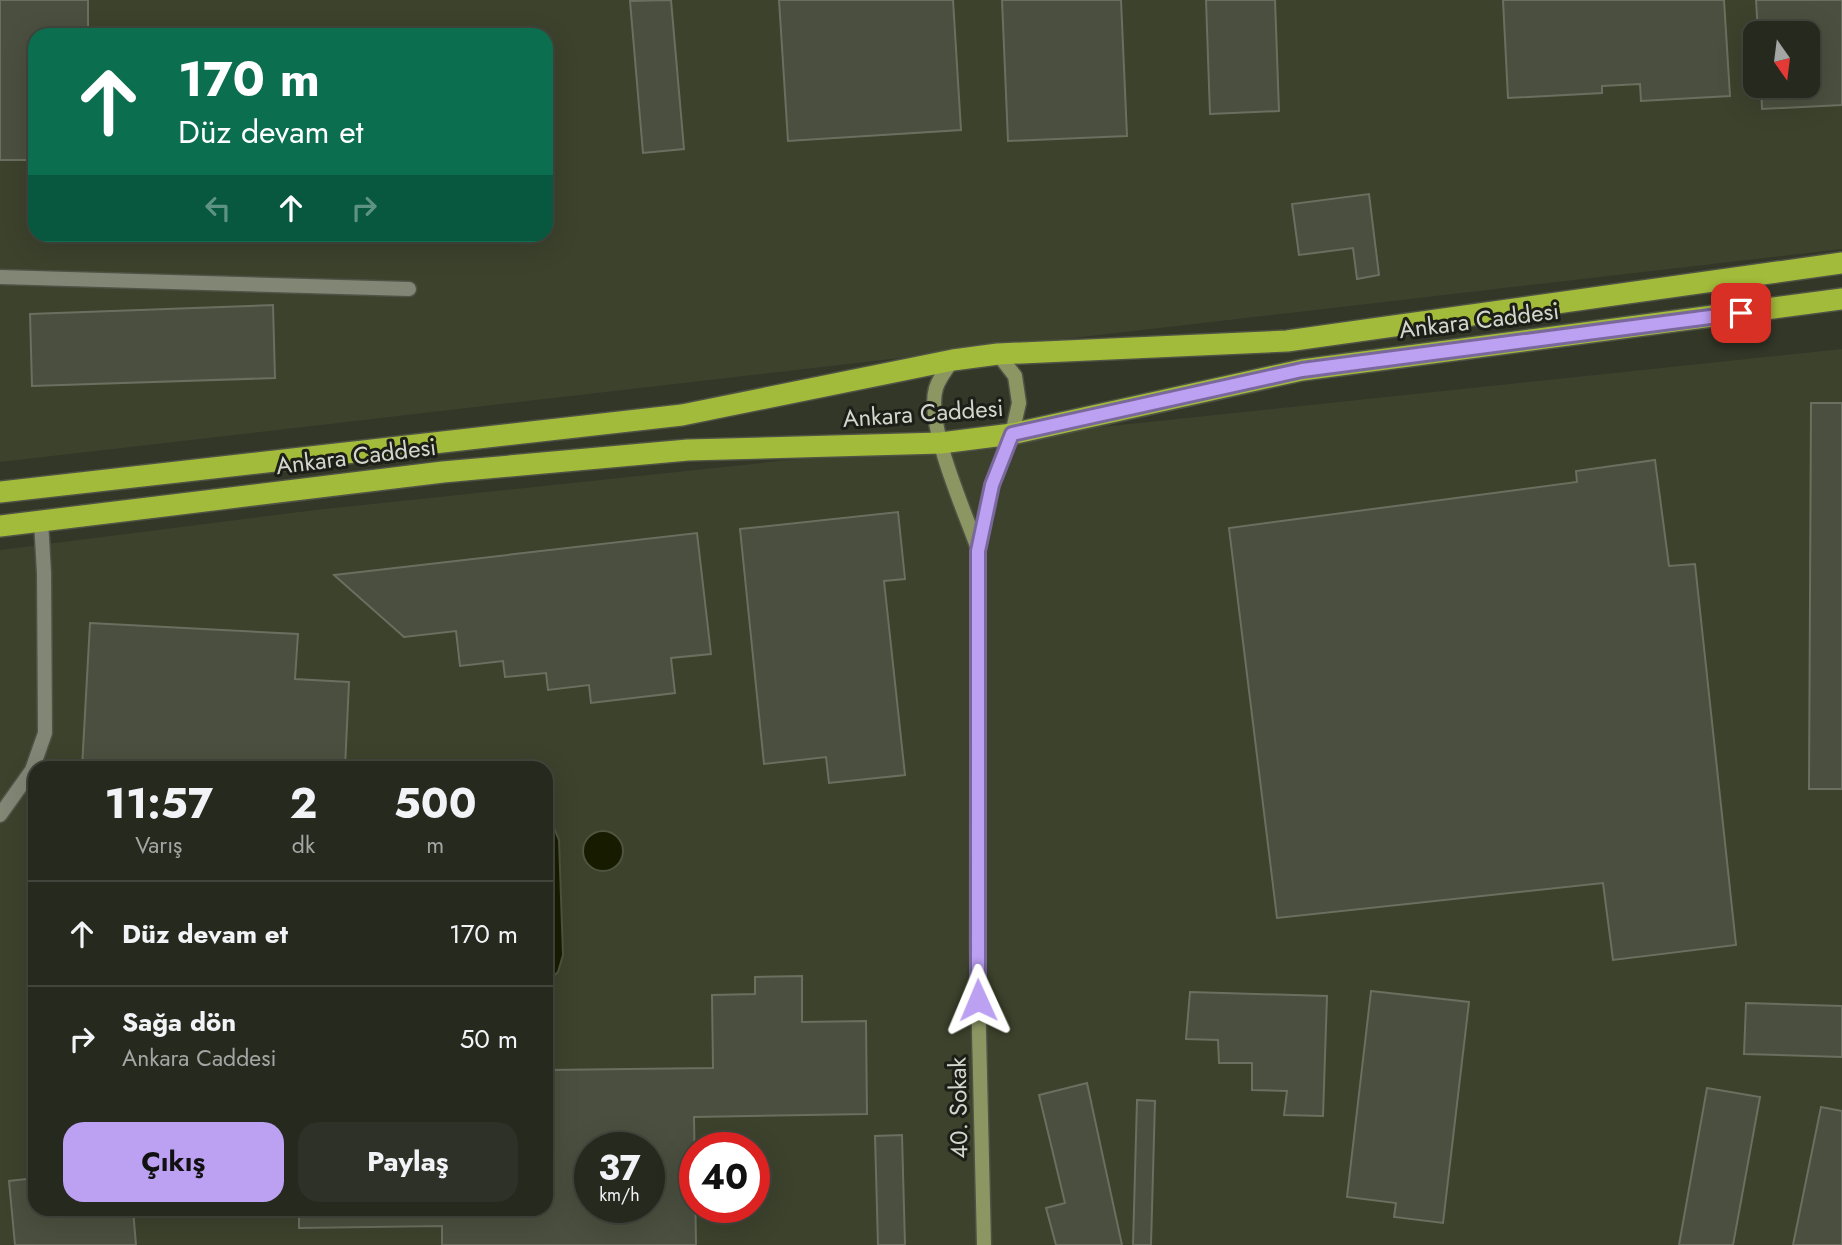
<!DOCTYPE html>
<html lang="tr">
<meta charset="utf-8">
<style>
body{margin:0;font-family:Jost,sans-serif;background:#2e3127;color:#f1f3f6;height:100vh;display:flex;flex-direction:column;font-size:26px;white-space:nowrap}
*{box-sizing:border-box;margin:0}
p{font-size:23px;color:#a4a6a4}
.icon{flex:none;width:38px;height:38px;fill:none;stroke:currentColor;stroke-width:2;stroke-linecap:round;stroke-linejoin:round}
.map{position:relative;flex:1;overflow:hidden}
.drawer{position:absolute;left:28px;top:761px;width:525px;height:455px;display:flex;flex-direction:column;background:#26291e;border-radius:21px;box-shadow:0 7px 28px #0002,0 0 0 2px #42453c}
.drawer>*{flex:none}
.guide{position:absolute;left:28px;top:28px;width:525px;height:214px;border-radius:21px;box-shadow:0 7px 28px #0002,0 0 0 2px #42453c;background:#0b6e4f;color:#fff;overflow:hidden}
.needle{width:46px;rotate:166deg}
.controls{position:absolute;left:1743px;top:21px;display:grid;gap:14px}
.controls a{display:grid;place-items:center;width:77px;height:77px;border-radius:14px;background:#26291e;box-shadow:0 7px 28px #0002,0 0 0 2px #42453c;font-size:35px}
.speed{position:absolute;left:574px;top:1132px;display:flex;gap:14px;font-size:35px;font-weight:700;text-align:center}
.speed>*{display:grid;place-content:center;width:91px;height:91px;border-radius:50%;background:#26291e;box-shadow:0 7px 28px #0002,0 0 0 2px #42453c;line-height:1}
.speed small{font-size:18px;font-weight:400}
.speed .limit{border:10px solid #d22;background:#fff;color:#111}
.pin{position:absolute;display:grid;place-items:center;width:60px;height:60px;color:#fff;margin:-30px;border-radius:14px;box-shadow:0 4px 10px #0006}
.me{position:absolute;width:77px;margin:-38px;rotate:359deg;stroke-linejoin:round;filter:drop-shadow(0 0 5px #0008)}
.turn{display:flex;align-items:center;gap:24px;height:147px;padding:0 35px;font-size:32px}
.turn .icon{width:91px;height:91px;stroke-width:2.5}
.turn b{display:block;font-size:49px;line-height:60px}
.lanes{display:flex;align-items:center;height:66px;padding:0 35px;background:#0003;justify-content:center;gap:35px;direction:ltr}
.lanes .off{opacity:.35}
.eta{display:flex;justify-content:space-evenly;align-items:center;height:119px;text-align:center}
.eta b{font-size:42px;font-weight:700;line-height:49px}
.button{display:flex;gap:14px;margin-top:auto;padding:14px 35px}
.button a{flex:1;height:80px;border-radius:21px;background:#bca0f2;color:#111;font-size:28px;font-weight:700;line-height:80px;text-align:center}
.button a+a{background:#2e3127;color:#f1f3f6}
ul{padding:0;list-style:none}
li{display:flex;align-items:center;gap:21px;height:105px;padding:0 35px;border-top:2px solid #42453c}
li div{flex:1}
li b{display:block;font-size:26px}
li em{font-style:normal}
.map>svg:first-child{display:block}
.built{fill:#3c422c;fill-rule:evenodd}
.water{fill:#171c01;stroke:#4f543e;stroke-width:2}
.building{fill:#4a4f3f;stroke:#6b6f5f;stroke-width:2;fill-rule:evenodd}
.lines{fill:none;stroke-linecap:round;stroke-linejoin:round}
.street-casing{stroke:#4f5245;stroke-width:17}
.secondary-casing{stroke:#4f5245;stroke-width:17}
.highway-casing{stroke:#4f5245;stroke-width:24}
.street{stroke:#818675;stroke-width:14}
.secondary{stroke:#8b9663;stroke-width:14}
.highway{stroke:#a2bb3a;stroke-width:21}
.route-casing{stroke:#7a689d;stroke-width:18}
.route{stroke:#bca0f2;stroke-width:12}
.labels{text-anchor:middle;dominant-baseline:central;stroke-width:6;stroke-linejoin:round;paint-order:stroke}
.street-label{font-size:24px;fill:#d3d6cc;stroke:#1c1e17}
</style>
<div class="map">
<svg width="1842" height="1245" viewBox="0 0 1842 1245">
<rect width="100%" height="100%" fill="#333728"/>
<g class="built">
<path d="M 0,0 L 1842,0 L 1842,249 L 0,462 ZM 1755,33 L 1808,33 L 1808,86 L 1755,86 ZM 35,35 L 546,35 L 546,234 L 35,234 Z"/>
<path d="M 1842,349 L 1842,1245 L 0,1245 L 0,550 L 315,510 ZM 35,768 L 546,768 L 546,1209 L 35,1209 ZM 590,1148 L 649,1148 L 649,1208 L 590,1208 ZM 695,1148 L 754,1148 L 754,1208 L 695,1208 Z"/>
</g>
<g class="water">
<polygon points="546,820 554,828 559,840 563,955 558,972 546,983"/>
<circle cx="603" cy="851" r="20"/>
</g>
<g class="building">
<polygon points="0,0 88,0 88,35 35,35 35,160 0,160"/>
<polygon points="671,0 684,149 643,153 630,1"/>
<polygon points="779,0 953,0 961,130 788,141"/>
<polygon points="1002,0 1121,0 1127,136 1008,141"/>
<polygon points="1206,0 1275,0 1279,111 1210,114"/>
<polygon points="1503,0 1724,0 1730,96 1641,101 1640,84 1602,86 1602,93 1508,98"/>
<polygon points="1756,0 1842,0 1842,105 1762,109 1761,86 1808,86 1808,33 1758,33"/>
<polygon points="1369,194 1379,275 1357,279 1353,248 1299,255 1292,204"/>
<polygon points="273,305 275,378 32,386 30,314"/>
<polygon points="1811,403 1842,403 1842,789 1809,789"/>
<polygon points="1655,460 1669,566 1695,564 1736,945 1613,960 1603,883 1277,918 1229,528 1577,482 1576,471"/>
<polygon points="898,512 905,579 884,581 905,775 829,783 826,757 764,764 740,529"/>
<polygon points="697,533 711,654 671,658 675,693 591,703 589,685 548,690 546,673 505,677 503,661 460,666 456,631 404,637 334,575"/>
<polygon points="90,623 298,634 295,679 349,682 345,768 82,768"/>
<path d="M 802,976 L 802,1022 L 866,1021 L 867,1114 L 694,1117 L 696,1245 L 442,1245 L 442,1226 L 299,1228 L 299,1209 L 546,1209 L 546,1070 L 713,1068 L 712,995 L 755,994 L 755,977 ZM 590,1148 L 649,1148 L 649,1208 L 590,1208 Z"/>
<polygon points="1371,991 1469,1002 1443,1223 1394,1217 1396,1203 1347,1197"/>
<polygon points="1190,992 1327,996 1323,1116 1284,1115 1287,1091 1252,1090 1252,1063 1219,1063 1218,1040 1186,1039"/>
<polygon points="1746,1003 1842,1006 1842,1057 1744,1054"/>
<polygon points="1087,1083 1122,1245 1056,1245 1046,1208 1065,1203 1039,1095"/>
<polygon points="1707,1088 1760,1097 1733,1245 1679,1245"/>
<polygon points="1137,1100 1155,1101 1151,1245 1133,1245"/>
<polygon points="1821,1107 1842,1111 1842,1245 1793,1245"/>
<polygon points="902,1135 905,1245 878,1245 875,1136"/>
<polygon points="35,1178 35,1209 133,1209 136,1245 15,1245 9,1181"/>
</g>
<g class="lines">
<g class="street-casing">
<g id="street">
<polyline points="0,277 409,289"/>
<polyline points="0,815 32,770 45,733 44,573 41,521"/>
</g>
</g>
<g class="secondary-casing">
<g id="secondary">
<path d="M 953,360 C 947,368 939,378 936,388 C 925,424 965,512 978,549"/>
<polyline points="984,1245 977,946 978,551 992,485 1012,434 1019,403 1015,376 998,354"/>
</g>
</g>
<g class="highway-casing">
<g id="highway">
<polyline points="0,492 682,415 953,360 998,354 1287,341 1842,263"/>
<polyline points="0,526 443,472 688,450 941,443 1012,434 1302,370 1842,299"/>
</g>
</g>
<use href="#street" class="street"/>
<use href="#secondary" class="secondary"/>
<use href="#highway" class="highway"/>
</g>
<g class="lines">
<g class="route-casing">
<polyline id="route" points="978,1000 978,551 992,485 1012,434 1302,370 1741,313"/>
</g>
<use href="#route" class="route"/>
</g>
<g class="labels">
<g class="street-label">
<text transform="translate(1479 320) rotate(-7)">Ankara Caddesi</text>
<text transform="translate(923 413) rotate(-4)">Ankara Caddesi</text>
<text transform="translate(356 456) rotate(-7)">Ankara Caddesi</text>
<text transform="translate(958 1108) rotate(-91)">40. Sokak</text>
</g>
</g>
</svg>
<div class="controls">
<a><svg class="needle" viewBox="-14 -14 28 28"><path d="M0-13l5 13h-10z" fill="#e53935"/><path d="M0 13l5-13h-10z" fill="#a4a6a4"/></svg></a>
</div>
<div class="speed"><div>37<small>km/h</small></div><div class="limit">40</div></div>
<div class="pin" style="left:1741px;top:313px;background:#d93025"><svg class="icon" aria-label="arrive" viewBox="0 0 24 24"><path d="M6 21V4h12l-3 4 3 4H6"/></svg></div>
<svg class="me" style="left:978px;top:1000px" viewBox="-20 -20 40 40"><path d="M0-17L14 15 0 8-14 15z" fill="#bca0f2" stroke="#fff" stroke-width="4"/></svg>
<div class="guide">
<div class="turn"><svg class="icon" aria-label="ahead" viewBox="0 0 24 24"><path d="M12 20V5M6 11l6-6 6 6"/></svg><div><b>170 m</b>Düz devam et</div></div>
<div class="lanes"><svg class="icon off" aria-label="left" viewBox="0 0 24 24"><path d="M17 20v-9H6M10 6l-5 5 5 5"/></svg><svg class="icon" aria-label="ahead" viewBox="0 0 24 24"><path d="M12 20V5M6 11l6-6 6 6"/></svg><svg class="icon off" aria-label="right" viewBox="0 0 24 24"><path d="M7 20v-9h11M14 6l5 5-5 5"/></svg></div>
</div>
<section class="drawer">
<div class="eta">
<div><b>11:57</b><p>Varış</p></div>
<div><b>2</b><p>dk</p></div>
<div><b>500</b><p>m</p></div>
</div>
<ul>
<li><svg class="icon" aria-label="ahead" viewBox="0 0 24 24"><path d="M12 20V5M6 11l6-6 6 6"/></svg><div><b>Düz devam et</b></div><em>170 m</em></li>
<li><svg class="icon" aria-label="right" viewBox="0 0 24 24"><path d="M7 20v-9h11M14 6l5 5-5 5"/></svg><div><b>Sağa dön</b><p>Ankara Caddesi</p></div><em>50 m</em></li>
</ul>
<div class="button"><a>Çıkış</a><a>Paylaş</a></div>
</section>
</div>
